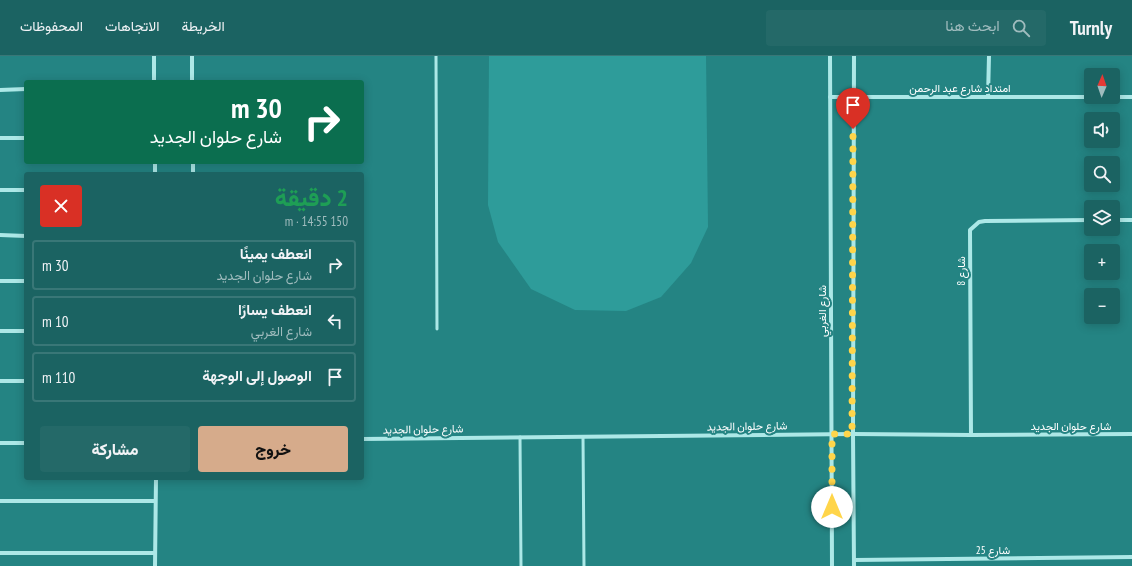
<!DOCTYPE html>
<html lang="ar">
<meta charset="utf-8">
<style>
body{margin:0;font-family:"PT Sans Narrow",Vazirmatn,sans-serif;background:#246968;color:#f1f3f6;direction:rtl;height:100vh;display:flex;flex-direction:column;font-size:15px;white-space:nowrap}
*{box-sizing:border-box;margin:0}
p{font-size:13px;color:#a0bcbe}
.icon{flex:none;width:22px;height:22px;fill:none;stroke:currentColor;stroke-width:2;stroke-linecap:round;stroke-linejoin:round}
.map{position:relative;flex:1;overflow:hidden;direction:ltr}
.panel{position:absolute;left:24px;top:116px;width:340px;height:308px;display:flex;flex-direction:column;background:#1b6362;border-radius:4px;box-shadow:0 2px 10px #0003;direction:rtl}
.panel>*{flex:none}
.hud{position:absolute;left:24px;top:24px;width:340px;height:84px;border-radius:4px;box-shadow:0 2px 10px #0003;direction:rtl;background:#0b6e4f;color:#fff;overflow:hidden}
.needle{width:26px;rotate:2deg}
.fabs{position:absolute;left:1084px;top:12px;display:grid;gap:8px}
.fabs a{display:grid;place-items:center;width:36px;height:36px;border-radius:4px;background:#1b6362;box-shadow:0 2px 10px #0003;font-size:20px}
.pin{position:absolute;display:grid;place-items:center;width:34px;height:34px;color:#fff;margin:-41px -17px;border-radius:50% 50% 50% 0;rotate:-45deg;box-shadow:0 0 4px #0007}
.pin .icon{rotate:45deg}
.me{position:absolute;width:44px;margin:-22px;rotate:0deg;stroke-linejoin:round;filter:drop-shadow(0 0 3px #0008)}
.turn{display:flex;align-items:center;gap:14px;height:84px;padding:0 16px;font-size:18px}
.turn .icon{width:52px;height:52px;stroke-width:2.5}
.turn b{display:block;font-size:28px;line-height:34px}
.round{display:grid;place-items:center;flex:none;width:42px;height:42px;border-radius:4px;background:#246968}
.head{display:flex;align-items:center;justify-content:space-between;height:68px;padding:0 16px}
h1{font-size:24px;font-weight:800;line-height:30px;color:#1e9e55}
.cta{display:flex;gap:8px;margin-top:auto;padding:8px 16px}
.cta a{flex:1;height:46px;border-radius:4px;background:#d6ab8b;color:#111;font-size:16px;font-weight:800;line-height:46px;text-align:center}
.cta a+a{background:#246968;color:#f1f3f6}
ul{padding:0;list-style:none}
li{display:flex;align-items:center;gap:12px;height:50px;margin:0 8px 6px;padding:0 8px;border:2px solid #397777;border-radius:4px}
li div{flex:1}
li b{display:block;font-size:15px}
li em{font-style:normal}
header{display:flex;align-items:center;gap:24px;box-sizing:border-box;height:56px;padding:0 20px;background:#1b6362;border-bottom:1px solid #397777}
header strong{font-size:19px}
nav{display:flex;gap:22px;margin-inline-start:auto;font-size:14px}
.search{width:280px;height:36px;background:#246968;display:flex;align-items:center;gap:10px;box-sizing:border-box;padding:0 14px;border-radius:4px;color:#a0bcbe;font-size:15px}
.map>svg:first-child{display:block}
.green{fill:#2e9c9a}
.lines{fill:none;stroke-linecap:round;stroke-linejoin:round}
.service{stroke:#ace8e7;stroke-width:3}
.minor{stroke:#ace8e7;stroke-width:4}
.route{stroke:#ffd54a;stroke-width:7;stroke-dasharray:0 12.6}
.labels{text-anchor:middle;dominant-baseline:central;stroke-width:4;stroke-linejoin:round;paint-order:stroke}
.street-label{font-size:11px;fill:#fff;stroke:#248483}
</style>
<header>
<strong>Turnly</strong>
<div class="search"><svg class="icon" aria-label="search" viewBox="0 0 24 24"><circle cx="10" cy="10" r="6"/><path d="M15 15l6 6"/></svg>ابحث هنا</div>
<nav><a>الخريطة</a><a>الاتجاهات</a><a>المحفوظات</a></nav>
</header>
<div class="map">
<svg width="1132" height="510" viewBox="0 0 1132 510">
<rect width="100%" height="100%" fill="#248483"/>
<polygon class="green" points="489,0 706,0 708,171 691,207 661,241 626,255 575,254 531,233 498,186 488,149"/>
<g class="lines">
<g class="service">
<polyline points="436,0 437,273"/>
<polyline points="520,381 521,510"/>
<polyline points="583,381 584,510"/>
</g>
<g class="minor">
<polyline points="154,0 154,26"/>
<polyline points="192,0 192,26"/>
<polyline points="830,0 832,510"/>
<polyline points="854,0 853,378 854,510"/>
<polyline points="0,34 26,33"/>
<polyline points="830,41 1091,41"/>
<polyline points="988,41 989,0"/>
<polyline points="1113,41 1132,41"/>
<polyline points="0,82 26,82"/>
<polyline points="155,106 155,118"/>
<polyline points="193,106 193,118"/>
<polyline points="0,134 26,134"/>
<polyline points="1113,164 1132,164"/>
<polyline points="0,179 26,180"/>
<polyline points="0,225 26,225"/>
<polyline points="0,275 26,275"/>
<polyline points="0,325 26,325"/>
<polyline points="971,379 970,174 979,166 985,165 1091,164"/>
<polyline points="362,383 853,378 971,379 1132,378"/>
<polyline points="0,387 26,387"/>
<polyline points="0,445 155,445"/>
<polyline points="0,497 155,497"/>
<polyline points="854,504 1132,501"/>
<polyline points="155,510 156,422"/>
</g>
</g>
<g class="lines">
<polyline class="route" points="832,451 832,378 852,378 853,73"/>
</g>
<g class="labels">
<g class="street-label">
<text x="960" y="32">امتداد شارع عبد الرحمن</text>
<text transform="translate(961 215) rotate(-90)">شارع 8</text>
<text transform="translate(822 255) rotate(-90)">شارع الغربي</text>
<text transform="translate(747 370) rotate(-1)">شارع حلوان الجديد</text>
<text x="1071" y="370">شارع حلوان الجديد</text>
<text transform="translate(423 373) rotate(-1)">شارع حلوان الجديد</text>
<text x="993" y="494">شارع 25</text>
</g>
</g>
</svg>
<div class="fabs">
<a><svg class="needle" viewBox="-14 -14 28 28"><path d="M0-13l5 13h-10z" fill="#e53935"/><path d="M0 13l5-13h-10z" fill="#a0bcbe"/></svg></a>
<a><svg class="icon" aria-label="sound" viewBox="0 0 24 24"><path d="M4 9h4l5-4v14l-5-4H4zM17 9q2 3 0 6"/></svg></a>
<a><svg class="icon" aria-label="search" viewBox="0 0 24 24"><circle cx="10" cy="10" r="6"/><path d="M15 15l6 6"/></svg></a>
<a><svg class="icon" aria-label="layers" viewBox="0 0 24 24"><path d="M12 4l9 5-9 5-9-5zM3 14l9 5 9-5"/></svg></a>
<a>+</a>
<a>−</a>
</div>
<div class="pin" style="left:853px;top:73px;background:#d93025"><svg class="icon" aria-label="arrive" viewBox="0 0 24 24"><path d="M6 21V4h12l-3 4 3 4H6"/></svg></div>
<svg class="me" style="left:832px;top:451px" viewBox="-20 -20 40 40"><circle r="19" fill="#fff"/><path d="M0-13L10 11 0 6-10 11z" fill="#ffd54a"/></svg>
<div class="hud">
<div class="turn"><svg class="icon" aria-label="right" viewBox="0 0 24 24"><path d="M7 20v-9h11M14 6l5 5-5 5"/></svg><div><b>30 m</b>شارع حلوان الجديد</div></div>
</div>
<section class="panel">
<div class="head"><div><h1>2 دقيقة</h1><p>150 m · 14:55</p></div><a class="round" style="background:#d93025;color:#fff"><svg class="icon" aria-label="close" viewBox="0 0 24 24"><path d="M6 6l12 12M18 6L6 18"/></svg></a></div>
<ul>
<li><svg class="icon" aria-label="right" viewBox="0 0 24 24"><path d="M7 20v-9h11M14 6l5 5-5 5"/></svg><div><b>انعطف يمينًا</b><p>شارع حلوان الجديد</p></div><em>30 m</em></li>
<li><svg class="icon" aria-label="left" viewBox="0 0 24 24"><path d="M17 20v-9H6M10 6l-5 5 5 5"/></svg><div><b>انعطف يسارًا</b><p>شارع الغربي</p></div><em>10 m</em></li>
<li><svg class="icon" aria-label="arrive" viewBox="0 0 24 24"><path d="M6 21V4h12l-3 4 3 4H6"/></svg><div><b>الوصول إلى الوجهة</b></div><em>110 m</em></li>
</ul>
<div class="cta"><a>خروج</a><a>مشاركة</a></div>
</section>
</div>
